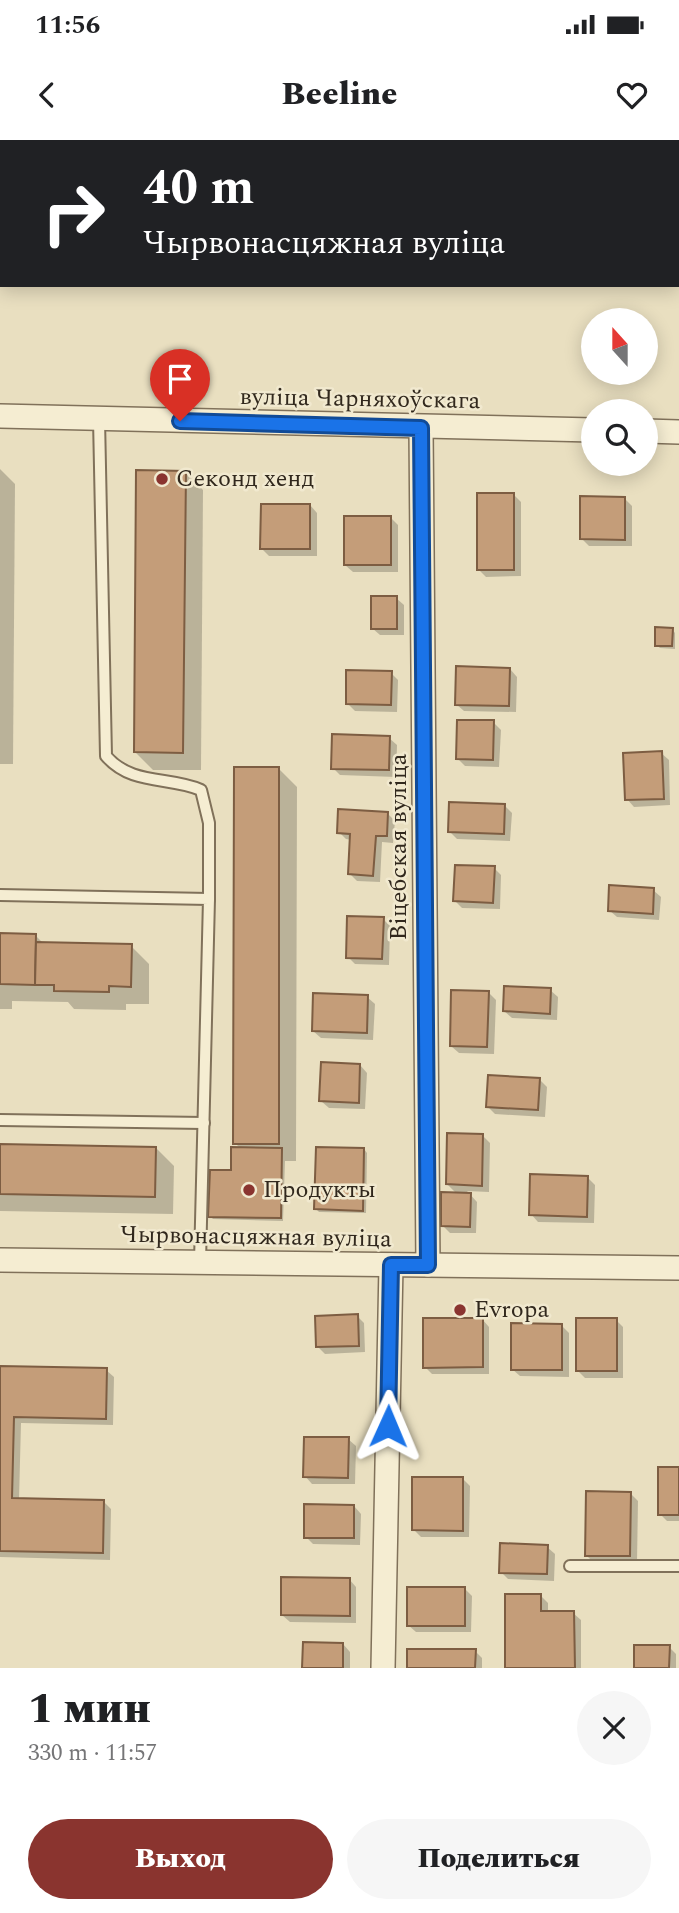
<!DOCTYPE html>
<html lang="ru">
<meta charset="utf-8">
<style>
body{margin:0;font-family:Spectral,serif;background:#f6f6f6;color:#202124;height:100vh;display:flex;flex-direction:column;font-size:26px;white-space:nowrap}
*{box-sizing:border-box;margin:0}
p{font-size:23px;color:#757577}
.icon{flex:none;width:38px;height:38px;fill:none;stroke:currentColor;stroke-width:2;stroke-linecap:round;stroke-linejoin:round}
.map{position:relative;height:1528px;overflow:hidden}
.drawer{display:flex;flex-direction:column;background:#fff;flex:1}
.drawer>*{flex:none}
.banner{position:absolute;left:0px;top:0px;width:679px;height:147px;box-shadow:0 4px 18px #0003;background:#202124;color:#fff;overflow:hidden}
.needle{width:46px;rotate:339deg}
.tools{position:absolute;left:581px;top:168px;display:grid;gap:14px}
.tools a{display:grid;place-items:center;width:77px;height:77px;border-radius:50%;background:#fff;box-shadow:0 4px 18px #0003;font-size:35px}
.pin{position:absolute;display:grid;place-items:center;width:60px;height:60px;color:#fff;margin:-72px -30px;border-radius:50% 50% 50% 0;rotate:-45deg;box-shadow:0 0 7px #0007}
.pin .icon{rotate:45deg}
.me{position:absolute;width:77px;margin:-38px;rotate:1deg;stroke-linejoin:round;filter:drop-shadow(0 0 5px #0008)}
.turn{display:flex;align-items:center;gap:24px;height:147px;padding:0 28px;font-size:32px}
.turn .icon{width:91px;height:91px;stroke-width:2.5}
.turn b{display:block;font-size:49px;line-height:60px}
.round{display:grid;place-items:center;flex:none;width:74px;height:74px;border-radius:37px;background:#f6f6f6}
.head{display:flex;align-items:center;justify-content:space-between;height:119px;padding:0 28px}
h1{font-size:42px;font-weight:800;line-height:52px}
.button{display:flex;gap:14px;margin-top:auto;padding:14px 28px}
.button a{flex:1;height:80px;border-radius:42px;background:#8a342f;color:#fff;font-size:28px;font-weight:800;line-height:80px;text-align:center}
.button a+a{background:#f6f6f6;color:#202124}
.status{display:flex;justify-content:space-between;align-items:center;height:49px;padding:0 35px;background:#fff;direction:ltr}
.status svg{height:19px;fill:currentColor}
header{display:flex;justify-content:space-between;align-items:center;height:91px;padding:0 28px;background:#fff;font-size:32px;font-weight:800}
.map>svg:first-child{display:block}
.shadow{fill:#0003}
.building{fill:#c49d79;stroke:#7d5d42;stroke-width:2}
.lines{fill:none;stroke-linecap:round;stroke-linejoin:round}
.lane-casing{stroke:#80715a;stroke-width:14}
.street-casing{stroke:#80715a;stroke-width:26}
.lane{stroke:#f5edd2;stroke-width:10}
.street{stroke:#f5edd2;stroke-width:23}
.route-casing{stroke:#114b97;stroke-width:18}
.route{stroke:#1a73e8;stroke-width:12}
.poi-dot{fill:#8a342f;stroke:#f1e9cf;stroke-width:2.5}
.labels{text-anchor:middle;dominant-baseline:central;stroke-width:5;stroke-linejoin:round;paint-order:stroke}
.street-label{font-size:24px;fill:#31281d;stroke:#f1e9cf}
.poi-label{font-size:24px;fill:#31281d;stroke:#f1e9cf;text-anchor:start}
</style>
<div class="status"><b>11:56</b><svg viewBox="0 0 49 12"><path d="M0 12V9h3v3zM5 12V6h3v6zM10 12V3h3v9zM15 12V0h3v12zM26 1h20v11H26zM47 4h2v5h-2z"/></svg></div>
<header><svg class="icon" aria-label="back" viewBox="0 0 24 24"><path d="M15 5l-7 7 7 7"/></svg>Beeline<svg class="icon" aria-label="heart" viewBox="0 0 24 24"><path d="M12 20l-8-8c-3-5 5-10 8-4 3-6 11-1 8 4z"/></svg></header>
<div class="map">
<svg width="679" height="1528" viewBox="0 0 679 1528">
<rect width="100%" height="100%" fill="#e9dfc0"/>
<g class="shadow">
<polygon points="0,0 407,0 2,2 2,84"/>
<polygon points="0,329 15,344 13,624 0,624"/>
<polygon points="185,332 203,350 201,630 153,630 135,612"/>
<polygon points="514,355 521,362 521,436 486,437 478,429"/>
<polygon points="624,358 632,366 632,406 589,406 582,399"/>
<polygon points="310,365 317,373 317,416 269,416 262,409"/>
<polygon points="391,378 398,385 398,432 353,432 345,425"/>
<polygon points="396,458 404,465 404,495 380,495 372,488"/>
<polygon points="672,489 675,493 675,509 660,508 656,505"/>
<polygon points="510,529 517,537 516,572 464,571 456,564"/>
<polygon points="391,533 398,540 397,572 355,571 348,564"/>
<polygon points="493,582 501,590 499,627 465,626 458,619"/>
<polygon points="389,598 397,605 396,637 340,635 333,628"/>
<polygon points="661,613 669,620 670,665 634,667 627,659"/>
<polygon points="279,629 297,647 296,1021 285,1021 283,1081 213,1079 210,1076 241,1009 235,1003"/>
<polygon points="504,665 512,673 510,701 457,699 450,692"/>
<polygon points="388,674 395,681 393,703 382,702 380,742 357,741 349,733 352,700 346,699 339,692"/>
<polygon points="494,728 501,735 500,769 462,768 455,761"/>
<polygon points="653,750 661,757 659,780 617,777 609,770"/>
<polygon points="383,779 390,786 389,825 355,824 348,817"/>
<polygon points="0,795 36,796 43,803 131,806 149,824 149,864 126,864 126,870 74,869 68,862 12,861 12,869 0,869"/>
<polygon points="550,850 558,857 557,880 512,878 504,871"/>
<polygon points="489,853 496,860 494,914 459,913 451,906"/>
<polygon points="367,857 375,864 373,900 321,898 313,891"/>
<polygon points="360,925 367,933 365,969 329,968 321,961"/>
<polygon points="540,940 547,947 545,977 495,974 487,966"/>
<polygon points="483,996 490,1003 489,1052 467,1051 477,1062 476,1093 450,1093 442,1085 458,1055 447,1044"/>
<polygon points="0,1006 156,1008 174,1026 173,1074 0,1071"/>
<polygon points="364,1009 367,1013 366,1073 319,1072 316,1069"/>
<polygon points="588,1038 595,1045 594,1083 538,1082 531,1074"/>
<polygon points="357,1176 364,1183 365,1212 325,1214 318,1207"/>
<polygon points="482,1179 489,1187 489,1234 432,1234 425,1227"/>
<polygon points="616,1180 623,1187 623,1238 585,1238 577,1230"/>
<polygon points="562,1186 569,1193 569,1237 520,1236 512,1229"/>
<polygon points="0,1228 106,1230 114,1237 113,1285 21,1283 19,1360 104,1362 111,1369 110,1420 0,1417"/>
<polygon points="348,1299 356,1306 355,1344 312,1344 305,1336"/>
<polygon points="679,1329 679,1381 667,1381 660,1374"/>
<polygon points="463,1339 470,1346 469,1397 421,1397 414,1390"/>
<polygon points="630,1353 638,1361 637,1423 594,1423 587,1416"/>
<polygon points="354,1366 361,1374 360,1405 313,1404 306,1397"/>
<polygon points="547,1407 555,1414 554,1441 508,1439 501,1432"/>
<polygon points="349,1439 356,1447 356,1483 290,1482 282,1475"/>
<polygon points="465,1449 472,1456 471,1492 416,1492 408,1485"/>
<polygon points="540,1455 548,1463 548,1473 573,1473 581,1480 581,1528 507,1528"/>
<polygon points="343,1504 350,1512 350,1528 304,1528"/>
<polygon points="669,1507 676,1514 676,1528 636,1528"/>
<polygon points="475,1511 482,1518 482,1528 409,1528"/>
</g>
<g class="building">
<polygon points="0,0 510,0 612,2 2,2 2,71"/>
<rect x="677" y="3" width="2" height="79"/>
<polygon points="136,330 186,331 183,613 134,612"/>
<rect x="477" y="353" width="37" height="77"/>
<polygon points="580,356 625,357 625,400 580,399"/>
<polygon points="261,364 310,364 310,409 260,409"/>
<rect x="344" y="376" width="47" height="49"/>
<rect x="371" y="456" width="26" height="33"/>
<polygon points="655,487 673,488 672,506 655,506"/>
<polygon points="456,526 510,528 509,566 455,565"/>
<polygon points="346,530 392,531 391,565 346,564"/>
<polygon points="457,580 494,580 493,620 456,619"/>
<polygon points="332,594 390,596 389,630 331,629"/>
<polygon points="662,611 664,659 625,660 623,613"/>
<polygon points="234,627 279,627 279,1004 233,1004"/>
<polygon points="449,662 505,664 504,694 448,692"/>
<polygon points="338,669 388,672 387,696 376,696 373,736 348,734 350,694 337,693"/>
<polygon points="455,725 495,726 493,763 453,761"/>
<polygon points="609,745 654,748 653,774 608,771"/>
<polygon points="347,776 384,777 382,819 346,818"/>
<polygon points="0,793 36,794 35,845 0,844"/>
<polygon points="36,802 132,804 131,847 109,846 109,852 54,851 54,845 35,845"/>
<polygon points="504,846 551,848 550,874 503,871"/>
<polygon points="451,850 489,851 487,907 450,906"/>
<polygon points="313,853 368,855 367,893 312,891"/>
<polygon points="321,922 360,924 359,963 319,961"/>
<polygon points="488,935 540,938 538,970 486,967"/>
<polygon points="447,993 483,994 482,1046 446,1044"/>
<polygon points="0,1004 156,1007 155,1057 0,1054"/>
<polygon points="231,1007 282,1008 281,1078 208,1077 210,1030 231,1030"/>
<polygon points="316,1007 364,1008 363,1071 314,1069"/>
<polygon points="530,1034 588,1036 587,1077 529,1075"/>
<polygon points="441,1052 471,1053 470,1087 441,1086"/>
<polygon points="358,1174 359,1206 316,1207 315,1176"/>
<polygon points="423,1178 483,1178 483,1227 423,1228"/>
<rect x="576" y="1178" width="41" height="53"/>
<polygon points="511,1183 562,1184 562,1230 511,1230"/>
<polygon points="0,1226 107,1228 106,1279 14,1277 12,1358 104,1360 103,1413 0,1411"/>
<polygon points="304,1297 349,1297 348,1338 303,1337"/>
<rect x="658" y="1327" width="21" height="48"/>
<polygon points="412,1337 463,1337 463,1391 412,1390"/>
<polygon points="586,1351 631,1352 630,1416 585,1416"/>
<polygon points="304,1364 354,1365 354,1398 304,1398"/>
<polygon points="500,1403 548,1405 547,1434 499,1433"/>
<polygon points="281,1437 350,1438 350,1476 281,1475"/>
<rect x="407" y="1447" width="58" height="39"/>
<polygon points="505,1454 541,1454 541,1471 574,1471 575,1528 505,1528"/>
<polygon points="303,1502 343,1503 343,1528 302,1528"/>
<polygon points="634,1505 670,1505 669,1528 634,1528"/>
<polygon points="407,1509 476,1509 475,1528 407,1528"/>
</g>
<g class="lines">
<g class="lane-casing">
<g id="lane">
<path d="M 99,279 L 106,616 C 132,646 169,636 201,650 L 209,683 L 209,759"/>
<polyline points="0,755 209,759 200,1122"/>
<polyline points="0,980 204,983"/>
<polyline points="570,1426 679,1426"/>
</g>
</g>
<g class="street-casing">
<g id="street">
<polyline points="0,276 593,290"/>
<polyline points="421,288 428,1125"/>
<polyline points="646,291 679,292"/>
<polyline points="0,1120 679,1128"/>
<polyline points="383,1528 391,1125"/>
</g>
</g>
<use href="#lane" class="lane"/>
<use href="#street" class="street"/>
</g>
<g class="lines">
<g class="route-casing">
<polyline id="route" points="180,281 421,288 428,1125 391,1125 388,1286"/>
</g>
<use href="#route" class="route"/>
</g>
<g class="poi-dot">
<circle cx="162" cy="339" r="7"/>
<circle cx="249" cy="1050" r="7"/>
<circle cx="460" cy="1170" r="7"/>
</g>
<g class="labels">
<g class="street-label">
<text transform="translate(360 259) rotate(1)">вуліца Чарняхоўскага</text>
<text transform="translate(399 707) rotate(-90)">Віцебская вуліца</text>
<text transform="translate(256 1097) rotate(1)">Чырвонасцяжная вуліца</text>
</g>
<g class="poi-label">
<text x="176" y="339">Секонд хенд</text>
<text x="263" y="1050">Продукты</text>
<text x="474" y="1170">Evropa</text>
</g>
</g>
</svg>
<div class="tools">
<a><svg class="needle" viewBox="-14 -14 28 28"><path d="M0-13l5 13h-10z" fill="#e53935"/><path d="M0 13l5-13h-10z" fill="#757577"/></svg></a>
<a><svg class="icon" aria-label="search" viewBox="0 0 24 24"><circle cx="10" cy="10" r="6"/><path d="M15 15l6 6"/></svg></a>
</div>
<div class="pin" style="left:180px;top:281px;background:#d93025"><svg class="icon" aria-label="arrive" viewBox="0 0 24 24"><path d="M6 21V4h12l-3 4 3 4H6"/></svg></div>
<svg class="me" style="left:388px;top:1286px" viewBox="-20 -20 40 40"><path d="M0-17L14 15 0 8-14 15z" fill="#1a73e8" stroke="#fff" stroke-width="4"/></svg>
<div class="banner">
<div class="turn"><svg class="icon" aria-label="right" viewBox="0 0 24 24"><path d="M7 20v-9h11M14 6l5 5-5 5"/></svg><div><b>40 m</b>Чырвонасцяжная вуліца</div></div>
</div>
</div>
<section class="drawer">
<div class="head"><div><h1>1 мин</h1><p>330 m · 11:57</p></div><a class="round"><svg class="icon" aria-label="close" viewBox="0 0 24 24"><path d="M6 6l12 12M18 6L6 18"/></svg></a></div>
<div class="button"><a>Выход</a><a>Поделиться</a></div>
</section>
